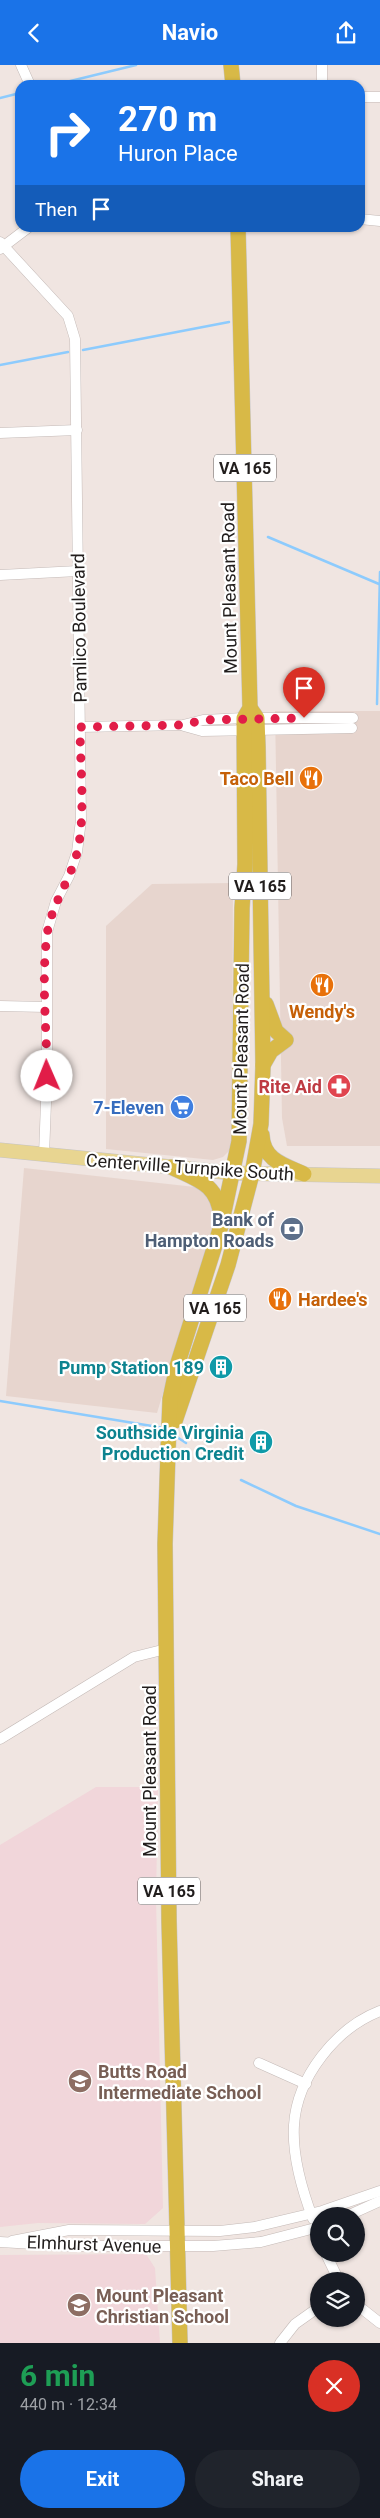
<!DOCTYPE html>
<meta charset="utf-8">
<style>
body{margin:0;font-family:Roboto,sans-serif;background:#20242c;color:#f1f3f6;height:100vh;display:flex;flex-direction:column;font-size:19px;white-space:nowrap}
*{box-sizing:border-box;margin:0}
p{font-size:16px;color:#9ea1a6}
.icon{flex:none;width:28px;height:28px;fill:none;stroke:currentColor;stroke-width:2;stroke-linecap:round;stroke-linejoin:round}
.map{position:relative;height:2278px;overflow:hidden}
.sheet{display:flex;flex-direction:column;background:#171b24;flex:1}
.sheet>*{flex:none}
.hud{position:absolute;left:15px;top:15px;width:350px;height:152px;border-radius:15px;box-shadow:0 1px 4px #0004;background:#1a73e8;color:#fff;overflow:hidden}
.fabs{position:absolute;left:310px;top:2142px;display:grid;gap:10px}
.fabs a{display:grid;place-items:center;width:55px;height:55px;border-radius:50%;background:#171b24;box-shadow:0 1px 4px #0004;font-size:25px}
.pin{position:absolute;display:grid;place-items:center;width:42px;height:42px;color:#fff;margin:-51px -21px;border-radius:50% 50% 50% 0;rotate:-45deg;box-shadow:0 0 5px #0007}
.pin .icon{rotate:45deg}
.me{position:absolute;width:55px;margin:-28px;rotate:359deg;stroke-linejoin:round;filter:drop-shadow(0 0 4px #0008)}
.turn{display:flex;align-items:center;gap:18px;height:105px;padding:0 20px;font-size:22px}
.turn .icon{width:65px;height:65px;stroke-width:2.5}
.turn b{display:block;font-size:35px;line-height:42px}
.then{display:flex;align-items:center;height:48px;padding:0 20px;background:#0003;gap:10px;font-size:19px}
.round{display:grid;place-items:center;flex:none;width:52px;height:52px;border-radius:26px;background:#20242c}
.headline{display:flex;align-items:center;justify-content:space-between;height:85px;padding:0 20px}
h1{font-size:30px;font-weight:700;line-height:38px;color:#1e9e55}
.cta{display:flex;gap:10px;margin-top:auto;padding:10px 20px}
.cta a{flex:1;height:58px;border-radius:30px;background:#1a73e8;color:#fff;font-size:20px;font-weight:700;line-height:58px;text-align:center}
.cta a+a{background:#20242c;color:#f1f3f6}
header{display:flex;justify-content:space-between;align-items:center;height:65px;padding:0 20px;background:#1a73e8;color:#fff;font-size:22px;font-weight:700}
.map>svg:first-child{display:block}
.built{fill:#e7d5ce}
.education{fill:#f1d6da}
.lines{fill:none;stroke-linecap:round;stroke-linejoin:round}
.stream{stroke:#8dcbfd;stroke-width:2.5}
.minor-casing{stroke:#c4bab7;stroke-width:11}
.major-casing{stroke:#c5c4c4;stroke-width:15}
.highway-casing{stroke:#c5c4c4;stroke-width:16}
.minor{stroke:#fff;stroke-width:10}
.major{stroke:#e8d591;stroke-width:14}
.highway{stroke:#d8b947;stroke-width:15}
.route{stroke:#e11d48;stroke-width:9;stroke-dasharray:0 16.2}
.labels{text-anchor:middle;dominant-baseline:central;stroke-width:4.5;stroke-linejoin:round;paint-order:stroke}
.shield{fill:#fff;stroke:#646160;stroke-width:1}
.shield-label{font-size:16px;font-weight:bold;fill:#211d1c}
.street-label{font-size:18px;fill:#211d1c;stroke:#fff}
.food-label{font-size:18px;font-weight:bold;fill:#c56008;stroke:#fff;text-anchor:end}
.health-label{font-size:18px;font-weight:bold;fill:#be3a42;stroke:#fff;text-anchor:end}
.shop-label{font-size:18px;font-weight:bold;fill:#366cbe;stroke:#fff;text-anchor:end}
.service-label{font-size:18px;font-weight:bold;fill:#4e5e75;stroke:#fff;text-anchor:end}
.culture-label{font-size:18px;font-weight:bold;fill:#0d838f;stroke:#fff;text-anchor:end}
.education-label{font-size:18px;font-weight:bold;fill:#785e54;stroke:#fff;text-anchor:start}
</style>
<header><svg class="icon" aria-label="back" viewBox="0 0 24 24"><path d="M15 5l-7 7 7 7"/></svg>Navio<svg class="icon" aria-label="share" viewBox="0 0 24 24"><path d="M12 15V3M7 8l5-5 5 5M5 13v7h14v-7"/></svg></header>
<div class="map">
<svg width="380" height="2278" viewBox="0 0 380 2278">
<rect width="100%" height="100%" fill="#f0e5e1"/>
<g class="built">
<polygon points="275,646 380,646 380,1081 287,1081 282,1053"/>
<polygon points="233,818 232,1072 229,1086 223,1092 213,1095 106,1084 106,861 152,819"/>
<polygon points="24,1103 204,1123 217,1149 157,1348 6,1331"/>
</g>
<g class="education">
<polygon points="96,1722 158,1722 156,1833 163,2143 145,2159 38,2158 0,2162 0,1780"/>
<polygon points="146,2189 155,2203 160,2278 0,2278 0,2190"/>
</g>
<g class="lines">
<g class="stream">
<polyline points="54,20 136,0"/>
<polyline points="0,33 20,28"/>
<polyline points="83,285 229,257"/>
<polyline points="0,300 68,287"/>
<polyline points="268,472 379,519"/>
<polyline points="377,639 380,507"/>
<polyline points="0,1336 164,1363"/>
<polyline points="177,1372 186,1378"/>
<polyline points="241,1415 296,1441 380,1469"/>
</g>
<g class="minor-casing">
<g id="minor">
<polyline points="21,0 30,20"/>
<polyline points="322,20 322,0"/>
<polyline points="360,32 380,32"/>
<polyline points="360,154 380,156"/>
<polyline points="0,177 68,251 75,274 81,755 77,787 69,811 56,836 47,867 47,1011 44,1090"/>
<polyline points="0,184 29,162"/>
<polyline points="0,368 77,365"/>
<polyline points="0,510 78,506"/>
<polyline points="184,661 202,666 352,663"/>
<polyline points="80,662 183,660 203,655 244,653 353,653"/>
<polyline points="0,941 46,942"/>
<polyline points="0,1674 134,1592 166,1584"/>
<polyline points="259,1998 306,2019"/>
<polyline points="347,2151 380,2136"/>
<path d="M 313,2154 C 302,2125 292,2092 294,2060 C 297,2012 336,1963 380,1946"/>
<polyline points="12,2176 69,2165 220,2166 255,2162 322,2146 380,2126"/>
<polyline points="0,2177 68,2181 213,2181 261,2177 319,2162"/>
<polyline points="326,2189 339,2216"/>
<polyline points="356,2239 380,2258"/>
<polyline points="280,2278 295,2259 319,2242"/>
</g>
</g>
<g class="major-casing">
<polyline id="major" points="0,1085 233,1108 380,1111"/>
</g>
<g class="highway-casing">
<g id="highway">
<polyline points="231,0 233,20"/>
<polyline points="263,1000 271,986 286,975 276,966 266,939"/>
<path d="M 262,1070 C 263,1095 284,1100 304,1109"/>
<path d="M 171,1102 C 198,1115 218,1119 221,1152"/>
<polyline points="175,1356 228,1200 252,1109 261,1059 263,1000 258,682 257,653 250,643"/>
<polyline points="180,2278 169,1856 165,1479 168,1387 170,1334 177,1301 221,1161 239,1076 242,843 245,799 244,653 250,643 238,162"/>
</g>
</g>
<use href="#minor" class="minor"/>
<use href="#major" class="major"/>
<use href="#highway" class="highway"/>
</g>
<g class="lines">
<path class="route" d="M 47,1011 C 47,965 41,916 47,870 C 51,840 70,816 77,788 C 86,752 80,699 80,662 L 183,660 L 203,655 L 304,653"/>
</g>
<defs>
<g id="restaurant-disc" transform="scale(1.25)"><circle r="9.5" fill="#e8710a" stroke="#fff"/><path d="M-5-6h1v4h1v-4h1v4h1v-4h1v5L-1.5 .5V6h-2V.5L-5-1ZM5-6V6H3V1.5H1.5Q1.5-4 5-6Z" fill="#fff"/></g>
<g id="pharmacy-disc" transform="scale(1.25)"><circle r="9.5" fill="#e0444e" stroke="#fff"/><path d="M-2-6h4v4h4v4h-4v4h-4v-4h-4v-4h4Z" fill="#fff"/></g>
<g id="supermarket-disc" transform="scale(1.25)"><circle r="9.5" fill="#3f7fe0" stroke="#fff"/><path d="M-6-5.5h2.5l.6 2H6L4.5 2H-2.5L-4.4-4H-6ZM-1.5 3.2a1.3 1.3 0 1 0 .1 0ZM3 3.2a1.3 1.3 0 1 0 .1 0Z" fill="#fff"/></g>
<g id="bank-disc" transform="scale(1.25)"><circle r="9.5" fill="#5c6f8a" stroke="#fff"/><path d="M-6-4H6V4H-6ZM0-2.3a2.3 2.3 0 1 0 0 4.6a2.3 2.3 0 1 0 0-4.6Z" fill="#fff"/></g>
<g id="building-disc" transform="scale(1.25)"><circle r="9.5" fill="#0f9aa8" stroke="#fff"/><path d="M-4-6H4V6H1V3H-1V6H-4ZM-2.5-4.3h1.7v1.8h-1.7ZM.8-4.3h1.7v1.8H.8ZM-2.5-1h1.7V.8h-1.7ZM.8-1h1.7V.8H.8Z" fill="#fff"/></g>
<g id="school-disc" transform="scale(1.25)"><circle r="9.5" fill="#8d6e63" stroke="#fff"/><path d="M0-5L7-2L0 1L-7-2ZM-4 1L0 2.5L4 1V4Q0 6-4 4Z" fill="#fff"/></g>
</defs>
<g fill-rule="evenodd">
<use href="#restaurant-disc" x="311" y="713"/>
<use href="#restaurant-disc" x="322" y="920"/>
<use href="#pharmacy-disc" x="339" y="1021"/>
<use href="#supermarket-disc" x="182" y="1042"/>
<use href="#bank-disc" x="292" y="1164"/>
<use href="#restaurant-disc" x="280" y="1234"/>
<use href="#building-disc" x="221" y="1302"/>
<use href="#building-disc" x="261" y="1377"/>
<use href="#school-disc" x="80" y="2016"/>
<use href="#school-disc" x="79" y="2240"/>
</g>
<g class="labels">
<g class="shield">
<rect x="214" y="389.5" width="62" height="27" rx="4"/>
<rect x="229" y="807.5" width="62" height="27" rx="4"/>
<rect x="184" y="1229.5" width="62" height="27" rx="4"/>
<rect x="138" y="1812.5" width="62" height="27" rx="4"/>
</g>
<g class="shield-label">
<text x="245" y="403">VA 165</text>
<text x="260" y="821">VA 165</text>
<text x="215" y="1243">VA 165</text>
<text x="169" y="1826">VA 165</text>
</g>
<g class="street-label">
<text transform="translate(229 523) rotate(-91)">Mount Pleasant Road</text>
<text transform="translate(79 563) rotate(-91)">Pamlico Boulevard</text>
<text transform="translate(241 984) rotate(-89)">Mount Pleasant Road</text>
<text transform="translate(190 1102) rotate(4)">Centerville Turnpike South</text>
<text transform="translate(149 1706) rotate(-90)">Mount Pleasant Road</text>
<text transform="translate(94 2179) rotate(2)">Elmhurst Avenue</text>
</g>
<g class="food-label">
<text x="294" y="713">Taco Bell</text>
<text x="322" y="946" text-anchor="middle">Wendy's</text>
<text x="298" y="1234" text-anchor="start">Hardee's</text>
</g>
<g class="health-label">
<text x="322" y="1021">Rite Aid</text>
</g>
<g class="shop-label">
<text x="164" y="1042">7-Eleven</text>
</g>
<g class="service-label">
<text x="274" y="1154">Bank of<tspan x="274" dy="21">Hampton Roads</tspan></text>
</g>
<g class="culture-label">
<text x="204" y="1302">Pump Station 189</text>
<text x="244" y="1367">Southside Virginia<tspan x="244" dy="21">Production Credit</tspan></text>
</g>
<g class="education-label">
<text x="98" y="2006">Butts Road<tspan x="98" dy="21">Intermediate School</tspan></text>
<text x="96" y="2230">Mount Pleasant<tspan x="96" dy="21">Christian School</tspan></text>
</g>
</g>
</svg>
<div class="fabs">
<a><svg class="icon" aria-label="search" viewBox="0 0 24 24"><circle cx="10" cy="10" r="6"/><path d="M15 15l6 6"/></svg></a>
<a><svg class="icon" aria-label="layers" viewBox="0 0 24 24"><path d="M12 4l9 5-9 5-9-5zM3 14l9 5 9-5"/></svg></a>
</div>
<div class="pin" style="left:304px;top:653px;background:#d93025"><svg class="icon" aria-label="arrive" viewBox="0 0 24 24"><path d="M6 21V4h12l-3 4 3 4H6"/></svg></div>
<svg class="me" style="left:47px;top:1011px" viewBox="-20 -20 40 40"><circle r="19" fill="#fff"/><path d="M0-13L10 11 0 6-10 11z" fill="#e11d48"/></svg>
<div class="hud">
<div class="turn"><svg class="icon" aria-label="right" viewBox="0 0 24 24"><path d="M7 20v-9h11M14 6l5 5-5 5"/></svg><div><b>270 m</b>Huron Place</div></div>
<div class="then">Then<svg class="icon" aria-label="arrive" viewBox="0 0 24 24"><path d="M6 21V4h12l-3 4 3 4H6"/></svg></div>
</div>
</div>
<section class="sheet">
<div class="headline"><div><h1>6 min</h1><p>440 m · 12:34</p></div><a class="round" style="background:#d93025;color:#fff"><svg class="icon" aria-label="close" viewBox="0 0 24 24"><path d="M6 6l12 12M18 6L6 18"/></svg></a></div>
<div class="cta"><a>Exit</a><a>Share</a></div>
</section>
